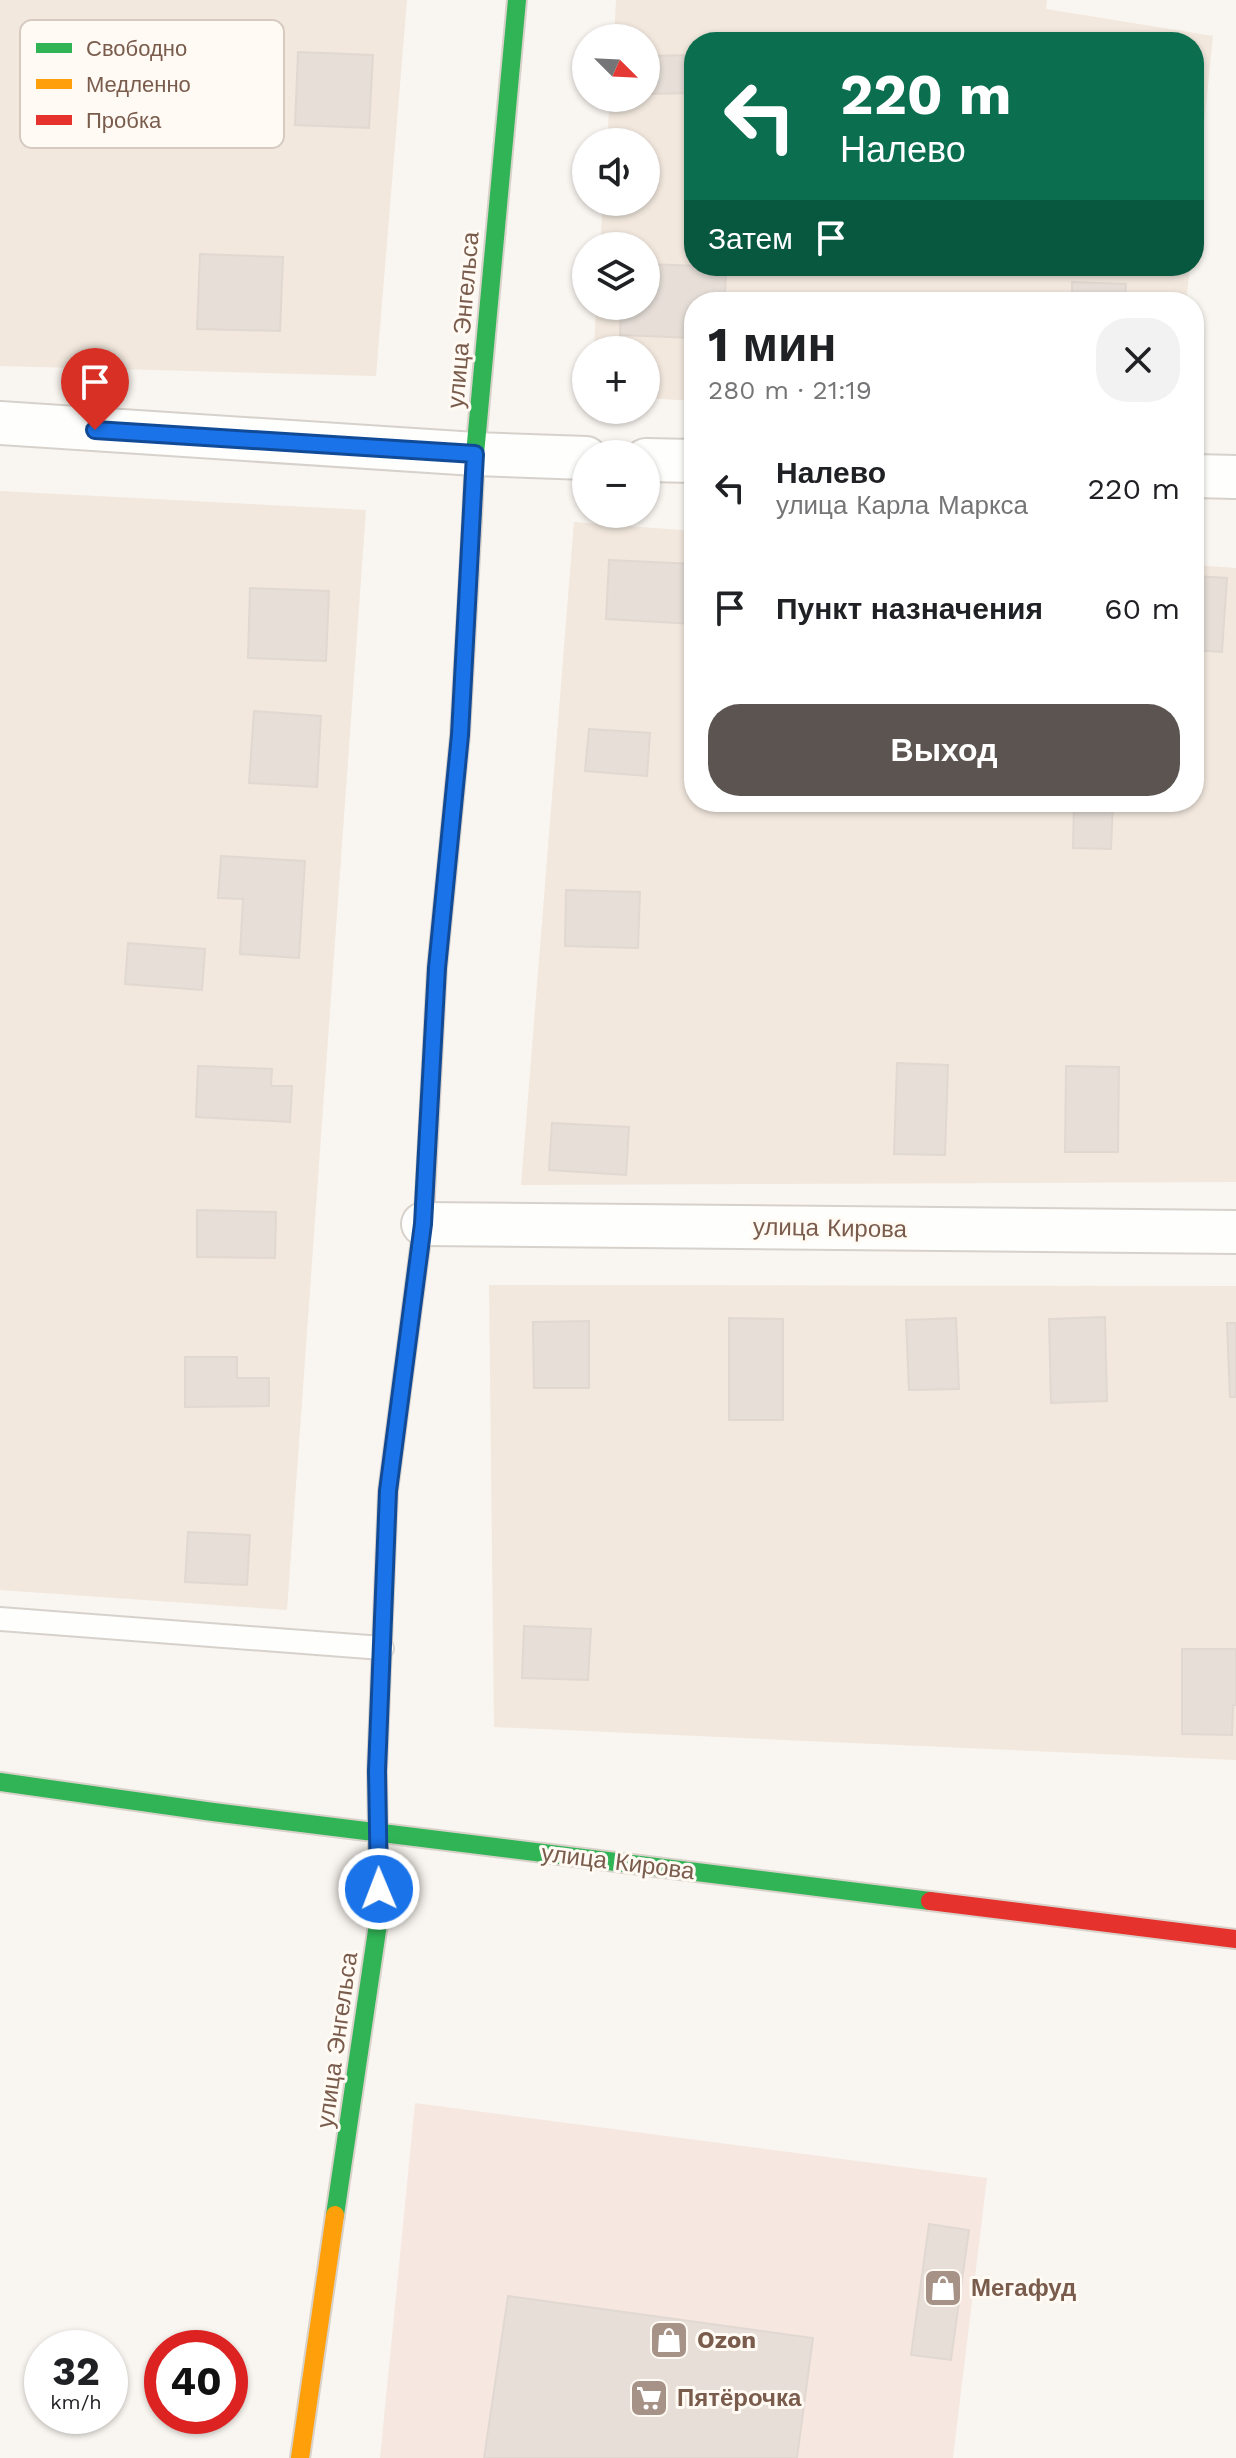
<!DOCTYPE html>
<html lang="ru">
<meta charset="utf-8">
<style>
body{margin:0;font-family:"Work Sans",sans-serif;background:#f2f2f2;color:#202124;height:100vh;display:flex;flex-direction:column;font-size:30px;white-space:nowrap}
*{box-sizing:border-box;margin:0}
p{font-size:26px;color:#757577}
.icon{flex:none;width:44px;height:44px;fill:none;stroke:currentColor;stroke-width:2;stroke-linecap:round;stroke-linejoin:round}
.map{position:relative;flex:1;overflow:hidden}
.side{position:absolute;left:684px;top:292px;width:520px;height:520px;display:flex;flex-direction:column;background:#fff;border-radius:32px;box-shadow:0 2px 6px #0004}
.side>*{flex:none}
.hud{position:absolute;left:684px;top:32px;width:520px;height:244px;border-radius:32px;box-shadow:0 2px 6px #0004;background:#0b6e4f;color:#fff;overflow:hidden}
.needle{width:52px;rotate:114deg}
.controls{position:absolute;left:572px;top:24px;display:grid;gap:16px}
.controls a{display:grid;place-items:center;width:88px;height:88px;border-radius:50%;background:#fff;box-shadow:0 2px 6px #0004;font-size:40px}
.speed{position:absolute;left:24px;top:2330px;display:flex;gap:16px;font-size:40px;font-weight:700;text-align:center}
.speed>*{display:grid;place-content:center;width:104px;height:104px;border-radius:50%;background:#fff;box-shadow:0 2px 6px #0004;line-height:1}
.speed small{font-size:20px;font-weight:400}
.speed .limit{border:12px solid #d22;background:#fff;color:#111}
.pin{position:absolute;display:grid;place-items:center;width:68px;height:68px;color:#fff;margin:-82px -34px;border-radius:50% 50% 50% 0;rotate:-45deg;box-shadow:0 0 8px #0007}
.pin .icon{rotate:45deg}
.me{position:absolute;width:88px;margin:-44px;rotate:359deg;stroke-linejoin:round;filter:drop-shadow(0 0 6px #0008)}
.turn{display:flex;align-items:center;gap:28px;height:168px;padding:0 24px;font-size:36px}
.turn .icon{width:104px;height:104px;stroke-width:2.5}
.turn b{display:block;font-size:56px;line-height:68px}
.then{display:flex;align-items:center;height:76px;padding:0 24px;background:#0003;gap:16px;font-size:30px}
.round{display:grid;place-items:center;flex:none;width:84px;height:84px;border-radius:32px;background:#f2f2f2}
.overview{display:flex;align-items:center;justify-content:space-between;height:136px;padding:0 24px}
h1{font-size:48px;font-weight:700;line-height:60px}
.cta{display:flex;gap:16px;margin-top:auto;padding:16px 24px}
.cta a{flex:1;height:92px;border-radius:32px;background:#5c5450;color:#fff;font-size:32px;font-weight:700;line-height:92px;text-align:center}
ul{padding:0;list-style:none}
li{display:flex;align-items:center;gap:24px;height:120px;padding:0 24px}
li div{flex:1}
li b{display:block;font-size:30px}
li em{font-style:normal}
.map>svg:first-child{display:block}
.residential{fill:#f2e8de}
.commercial{fill:#f6e8e1}
.building{fill:#e6ded7;stroke:#e2d8d2;stroke-width:2}
.lines{fill:none;stroke-linecap:round;stroke-linejoin:round}
.lane-casing{stroke:#d7d1cb;stroke-width:26}
.street-casing{stroke:#d7d1cb;stroke-width:46}
.fast-casing{stroke:#d9d2cb;stroke-width:22}
.slow-casing{stroke:#d9d2cb;stroke-width:22}
.jam-casing{stroke:#d9d2cb;stroke-width:22}
.lane{stroke:#fefefd;stroke-width:22}
.street{stroke:#fefefd;stroke-width:42}
.fast{stroke:#30b455;stroke-width:18}
.slow{stroke:#ff9f0a;stroke-width:18}
.jam{stroke:#e5322d;stroke-width:18}
.route-casing{stroke:#114b97;stroke-width:20}
.route{stroke:#1a73e8;stroke-width:14}
.labels{text-anchor:middle;dominant-baseline:central;stroke-width:6;stroke-linejoin:round;paint-order:stroke}
.street-label{font-size:24px;fill:#7a5c4d;stroke:#fffaf3}
.poi-label{font-size:24px;font-weight:bold;fill:#7a5c4d;stroke:#fffaf3;text-anchor:start}
.key{fill:#fffaf3;stroke:#d7cbc1;stroke-width:2}
.key-label{font-size:22px;fill:#7a5c4d}
</style>
<div class="map">
<svg width="1236" height="2458" viewBox="0 0 1236 2458">
<rect width="100%" height="100%" fill="#f9f5f0"/>
<g class="residential">
<polygon points="0,0 407,0 376,376 0,366"/>
<polygon points="616,0 1047,0 1046,9 1213,36 1194,225 1194,42 694,42 694,266 1190,266 1186,302 694,302 694,401 646,398 646,350 594,350 596,306 646,306 646,246 600,246 603,202 646,202 646,142 607,142 610,98 646,98 646,38 614,38"/>
<polygon points="0,491 366,510 287,1610 0,1590"/>
<polygon points="574,522 694,531 694,802 1194,802 1194,565 1236,568 1236,1182 521,1185"/>
<polygon points="489,1285 1236,1286 1236,1760 494,1727"/>
</g>
<polygon class="commercial" points="415,2103 987,2178 953,2458 380,2458"/>
<g class="building">
<polygon points="298,52 373,55 369,128 295,125"/>
<polygon points="694,55 694,93 646,94 646,56"/>
<polygon points="200,254 283,257 280,331 197,329"/>
<polygon points="646,264 726,267 725,302 694,302 694,338 620,335 621,306 646,306"/>
<polygon points="1072,282 1126,284 1125,302 1072,302"/>
<polygon points="609,560 694,564 694,624 606,619"/>
<polygon points="1194,576 1227,578 1222,652 1194,650"/>
<polygon points="250,588 329,591 326,661 248,658"/>
<polygon points="254,711 321,716 317,787 249,783"/>
<polygon points="589,729 650,733 647,776 585,771"/>
<polygon points="1074,802 1113,802 1111,849 1073,848"/>
<polygon points="221,856 305,861 299,958 240,954 243,899 218,898"/>
<polygon points="566,890 640,892 638,948 565,946"/>
<polygon points="128,943 205,949 202,990 125,984"/>
<polygon points="897,1063 948,1065 945,1155 894,1154"/>
<polygon points="198,1066 272,1069 271,1086 292,1086 290,1122 196,1117"/>
<polygon points="1066,1066 1119,1067 1118,1152 1065,1152"/>
<polygon points="552,1123 629,1127 626,1175 549,1170"/>
<polygon points="197,1210 276,1212 275,1258 197,1257"/>
<polygon points="1105,1317 1107,1401 1051,1403 1049,1319"/>
<polygon points="729,1318 783,1319 783,1420 729,1420"/>
<polygon points="956,1318 959,1389 909,1390 906,1320"/>
<polygon points="589,1321 589,1388 534,1388 533,1322"/>
<polygon points="1227,1323 1236,1323 1236,1397 1230,1397"/>
<polygon points="185,1357 237,1357 237,1378 269,1378 269,1406 185,1407"/>
<polygon points="188,1532 250,1535 247,1585 185,1582"/>
<polygon points="524,1626 591,1629 588,1680 522,1678"/>
<polygon points="1182,1649 1236,1649 1236,1705 1233,1705 1232,1735 1182,1734"/>
<polygon points="929,2224 969,2230 951,2360 911,2355"/>
<polygon points="508,2296 813,2338 797,2458 484,2458"/>
</g>
<g class="lines">
<g class="lane-casing">
<polyline id="lane" points="0,1619 382,1648"/>
</g>
<g class="street-casing">
<g id="street">
<polyline points="0,423 475,454 586,458"/>
<polyline points="646,460 694,461"/>
<polyline points="1194,476 1236,477"/>
<polyline points="423,1224 1236,1232"/>
</g>
</g>
<g class="fast-casing">
<g id="fast">
<polyline points="472,520 475,454 517,0"/>
<polyline points="0,1782 213,1812 930,1901"/>
<polyline points="335,2215 379,1917 377,1771 388,1491 423,1224 425,1196"/>
</g>
</g>
<g class="slow-casing">
<g id="slow">
<polyline points="425,1196 437,968 448,858"/>
<polyline points="300,2458 335,2215"/>
</g>
</g>
<g class="jam-casing">
<g id="jam">
<polyline points="448,858 460,735 472,520"/>
<polyline points="930,1901 1236,1939"/>
</g>
</g>
<use href="#lane" class="lane"/>
<use href="#street" class="street"/>
<use href="#fast" class="fast"/>
<use href="#slow" class="slow"/>
<use href="#jam" class="jam"/>
</g>
<g class="lines">
<g class="route-casing">
<polyline id="route" points="95,430 475,454 460,735 437,968 423,1224 388,1491 377,1771 379,1889"/>
</g>
<use href="#route" class="route"/>
</g>
<defs>
<g id="shop-square" transform="scale(2)"><rect x="-9" y="-9" width="18" height="18" rx="4" fill="#a69286" stroke="#fffaf3"/><path d="M-5-2.5h2.3a2.7 3.5 0 0 1 5.4 0H5L5.5 6h-11ZM-1.5-2.5h3a1.5 2.3 0 0 0-3 0Z" fill="#fff"/></g>
<g id="supermarket-square" transform="scale(2)"><rect x="-9" y="-9" width="18" height="18" rx="4" fill="#a69286" stroke="#fffaf3"/><path d="M-6-5.5h2.5l.6 2H6L4.5 2H-2.5L-4.4-4H-6ZM-1.5 3.2a1.3 1.3 0 1 0 .1 0ZM3 3.2a1.3 1.3 0 1 0 .1 0Z" fill="#fff"/></g>
</defs>
<g fill-rule="evenodd">
<use href="#shop-square" x="943" y="2288"/>
<use href="#shop-square" x="669" y="2340"/>
<use href="#supermarket-square" x="649" y="2398"/>
</g>
<g class="labels">
<g class="street-label">
<text transform="translate(463 320) rotate(-85)">улица Энгельса</text>
<text transform="translate(830 1228) rotate(1)">улица Кирова</text>
<text transform="translate(618 1862) rotate(7)">улица Кирова</text>
<text transform="translate(337 2040) rotate(-82)">улица Энгельса</text>
</g>
<g class="poi-label">
<text x="971" y="2288">Мегафуд</text>
<text x="697" y="2340">Ozon</text>
<text x="677" y="2398">Пятёрочка</text>
</g>
</g>
<rect x="20" y="20" width="264" height="128" rx="12" class="key"/>
<rect x="36" y="43" width="36" height="10" fill="#30b455"/>
<rect x="36" y="79" width="36" height="10" fill="#ff9f0a"/>
<rect x="36" y="115" width="36" height="10" fill="#e5322d"/>
<g class="key-label">
<text x="86" y="56">Свободно</text>
<text x="86" y="92">Медленно</text>
<text x="86" y="128">Пробка</text>
</g>
</svg>
<div class="controls">
<a><svg class="needle" viewBox="-14 -14 28 28"><path d="M0-13l5 13h-10z" fill="#e53935"/><path d="M0 13l5-13h-10z" fill="#757577"/></svg></a>
<a><svg class="icon" aria-label="sound" viewBox="0 0 24 24"><path d="M4 9h4l5-4v14l-5-4H4zM17 9q2 3 0 6"/></svg></a>
<a><svg class="icon" aria-label="layers" viewBox="0 0 24 24"><path d="M12 4l9 5-9 5-9-5zM3 14l9 5 9-5"/></svg></a>
<a>+</a>
<a>−</a>
</div>
<div class="speed"><div>32<small>km/h</small></div><div class="limit">40</div></div>
<div class="pin" style="left:95px;top:430px;background:#d93025"><svg class="icon" aria-label="arrive" viewBox="0 0 24 24"><path d="M6 21V4h12l-3 4 3 4H6"/></svg></div>
<svg class="me" style="left:379px;top:1889px" viewBox="-20 -20 40 40"><circle r="17" fill="#1a73e8" stroke="#fff" stroke-width="3"/><path d="M0-11L8 9 0 5-8 9z" fill="#fff"/></svg>
<div class="hud">
<div class="turn"><svg class="icon" aria-label="left" viewBox="0 0 24 24"><path d="M17 20v-9H6M10 6l-5 5 5 5"/></svg><div><b>220 m</b>Налево</div></div>
<div class="then">Затем<svg class="icon" aria-label="arrive" viewBox="0 0 24 24"><path d="M6 21V4h12l-3 4 3 4H6"/></svg></div>
</div>
<section class="side">
<div class="overview"><div><h1>1 мин</h1><p>280 m · 21:19</p></div><a class="round"><svg class="icon" aria-label="close" viewBox="0 0 24 24"><path d="M6 6l12 12M18 6L6 18"/></svg></a></div>
<ul>
<li><svg class="icon" aria-label="left" viewBox="0 0 24 24"><path d="M17 20v-9H6M10 6l-5 5 5 5"/></svg><div><b>Налево</b><p>улица Карла Маркса</p></div><em>220 m</em></li>
<li><svg class="icon" aria-label="arrive" viewBox="0 0 24 24"><path d="M6 21V4h12l-3 4 3 4H6"/></svg><div><b>Пункт назначения</b></div><em>60 m</em></li>
</ul>
<div class="cta"><a>Выход</a></div>
</section>
</div>
